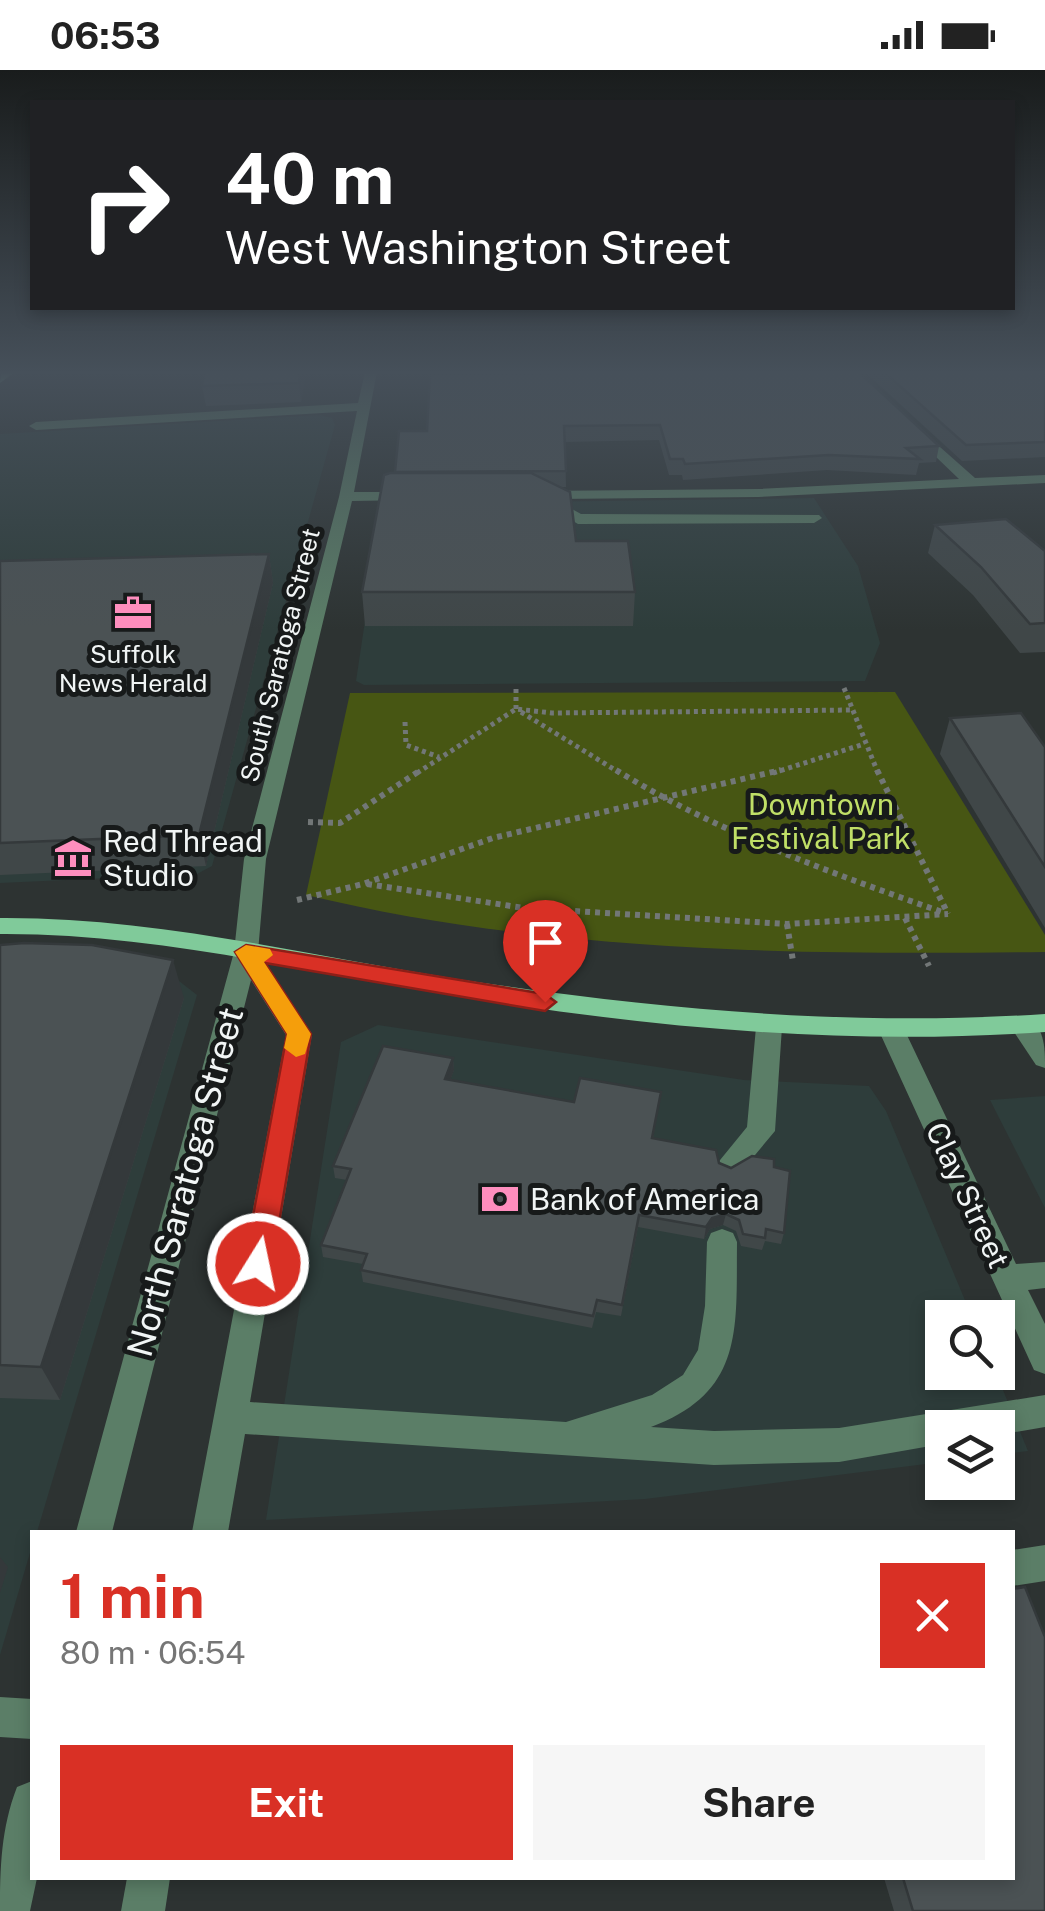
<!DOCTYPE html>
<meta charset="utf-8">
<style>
body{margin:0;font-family:"Public Sans",sans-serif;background:#f6f6f6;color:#222;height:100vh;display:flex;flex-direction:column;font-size:38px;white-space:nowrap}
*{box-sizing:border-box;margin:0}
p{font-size:32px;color:#767676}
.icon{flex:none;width:55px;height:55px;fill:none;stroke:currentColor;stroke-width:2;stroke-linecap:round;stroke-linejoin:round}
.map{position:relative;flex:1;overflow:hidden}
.sheet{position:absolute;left:30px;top:1460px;width:985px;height:350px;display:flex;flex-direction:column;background:#fff;border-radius:0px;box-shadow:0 5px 15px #0003}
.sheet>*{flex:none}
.banner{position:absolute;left:30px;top:30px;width:985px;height:210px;border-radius:0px;box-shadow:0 5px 15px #0003;background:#202124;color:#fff;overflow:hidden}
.buttons{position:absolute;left:925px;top:1230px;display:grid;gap:20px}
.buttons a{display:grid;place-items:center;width:90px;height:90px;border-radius:0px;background:#fff;box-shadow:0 5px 15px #0003;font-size:50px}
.pin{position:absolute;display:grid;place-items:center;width:85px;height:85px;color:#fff;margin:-102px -42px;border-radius:50% 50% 50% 0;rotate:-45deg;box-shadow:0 0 10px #0007}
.pin .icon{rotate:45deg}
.me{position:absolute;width:110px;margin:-55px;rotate:10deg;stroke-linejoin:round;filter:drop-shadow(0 0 8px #0008)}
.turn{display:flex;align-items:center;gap:35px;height:210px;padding:0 30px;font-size:45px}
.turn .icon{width:130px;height:130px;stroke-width:2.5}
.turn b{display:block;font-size:70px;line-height:85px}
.round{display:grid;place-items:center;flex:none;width:105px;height:105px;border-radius:0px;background:#f6f6f6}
.head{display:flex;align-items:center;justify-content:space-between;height:170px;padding:0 30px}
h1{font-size:60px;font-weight:700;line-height:75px;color:#d93025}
.button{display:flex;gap:20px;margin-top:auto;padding:20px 30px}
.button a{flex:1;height:115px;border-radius:0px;background:#d93025;color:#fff;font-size:40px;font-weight:700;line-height:115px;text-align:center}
.button a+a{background:#f6f6f6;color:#222}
.status{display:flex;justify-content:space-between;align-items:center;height:70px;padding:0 50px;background:#fff;direction:ltr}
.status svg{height:28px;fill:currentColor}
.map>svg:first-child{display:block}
.built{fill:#2e3d3b}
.green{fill:#475613}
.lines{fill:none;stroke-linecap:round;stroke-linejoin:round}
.path-far1{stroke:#727777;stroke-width:5;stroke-dasharray:4 4;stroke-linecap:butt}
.path{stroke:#727777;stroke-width:6;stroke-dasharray:5 5;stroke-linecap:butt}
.minor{fill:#5b7e67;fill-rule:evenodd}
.major{fill:#80ca9a;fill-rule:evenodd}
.wall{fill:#404748}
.shaded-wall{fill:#34393b}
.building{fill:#4b5254;stroke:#34393b;stroke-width:2.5}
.route{fill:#d93025;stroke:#8d1f18;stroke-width:2.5}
.slow{fill:#f59e0b}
.labels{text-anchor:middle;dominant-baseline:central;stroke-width:10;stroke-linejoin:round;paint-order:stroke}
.far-poi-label{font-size:25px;fill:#f1f5f5;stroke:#171a1a}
.far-street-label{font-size:25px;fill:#f1f5f5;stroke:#171a1a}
.park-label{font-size:30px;fill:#c0df67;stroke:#171a1a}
.poi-label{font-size:30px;fill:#f1f5f5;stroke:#171a1a;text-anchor:start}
.street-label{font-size:30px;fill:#f1f5f5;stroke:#171a1a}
.near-street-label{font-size:35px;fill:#f1f5f5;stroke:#171a1a}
</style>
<div class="status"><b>06:53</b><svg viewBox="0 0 49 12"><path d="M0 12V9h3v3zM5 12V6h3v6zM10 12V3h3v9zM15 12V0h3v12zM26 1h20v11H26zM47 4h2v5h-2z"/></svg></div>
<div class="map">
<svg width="1045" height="1841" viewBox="0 0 1045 1841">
<rect width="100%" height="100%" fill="#2d3332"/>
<g class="built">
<polygon points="320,345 332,348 335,355 212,796 197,804 0,813 0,364"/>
<polygon points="814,428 858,496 880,573 865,611 364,615 356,611 372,504 389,434"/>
<polygon points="26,896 179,911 197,925 37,1462 32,1462 32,1476 0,1585 0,897"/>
<polygon points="378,955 744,1010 869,1016 886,1041 972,1247 942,1248 942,1302 996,1303 1028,1381 998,1385 998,1358 942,1358 942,1392 645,1429 266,1450 341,972"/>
<polygon points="1045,1026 1045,1138 990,1030"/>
</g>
<path class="green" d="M 895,622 L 1045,865 L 1045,882 C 798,885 547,883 306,825 L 350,623 Z"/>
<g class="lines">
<g class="path-far1">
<polyline points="844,618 878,703"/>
<polyline points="516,619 516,639"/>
<polyline points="521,642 620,703"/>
<polyline points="405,652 406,675 439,687"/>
<polyline points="417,703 516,639 552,643 853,640"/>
<polyline points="773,703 864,674"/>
</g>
<g class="path">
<path d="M 616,700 C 717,762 831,803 942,842"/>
<polyline points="877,700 948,844"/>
<polyline points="308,752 340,753 421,700"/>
<polyline points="367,814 524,838 787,854 948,844"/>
<polyline points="297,830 363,814 493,768 781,700"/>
<polyline points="905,848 929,896"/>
<polyline points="787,854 793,891"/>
</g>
<g class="minor">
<path d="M 365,302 L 377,302 L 354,422 L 411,422 L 418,426 L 411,430 L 352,431 L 266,789 L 258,882 L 312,964 L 250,1332 L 566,1352 L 652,1325 L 683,1305 L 698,1280 L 705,1236 L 707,1172 L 711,1163 L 722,1159 L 733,1163 L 737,1172 C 736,1258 745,1322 651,1357 L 714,1361 L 839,1358 L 1045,1325 L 1045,1357 L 998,1365 L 998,1358 L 942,1358 L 942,1374 L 839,1392 L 714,1395 L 245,1364 L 228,1462 L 192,1462 L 286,965 L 251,910 L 112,1462 L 76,1462 L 234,882 L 244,789 L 339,427 L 357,341 L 36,360 L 29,356 L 36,352 L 358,333 Z"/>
<polygon points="914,354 975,408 1045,405 1045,413 758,427 554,429 581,444 819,445 822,448 814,453 578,454 529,425 536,421 758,419 959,409 909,361 909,355"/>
<path d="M 1023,947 C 1045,954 1045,977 1045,998 L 1036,995 L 1010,956 L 1014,949 Z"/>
<polygon points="769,948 778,950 782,957 775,1061 740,1103 730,1107 720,1103 716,1095 747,1057 756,957 760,950"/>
<polygon points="892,952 901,954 905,961 1016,1194 1045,1192 1045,1218 1028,1220 1045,1254 1045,1304 1034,1300 879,961 883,954"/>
<polygon points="1045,1475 1045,1511 1012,1516 1012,1480"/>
<polygon points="0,1627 32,1629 32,1669 0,1667"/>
<path d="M 32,1711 L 32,1808 L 37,1808 L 30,1841 L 0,1841 C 0,1798 1,1758 17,1717 Z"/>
<polygon points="127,1808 170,1808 165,1841 121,1841"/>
</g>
<g class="major">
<polygon points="15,302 0,313 1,302"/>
<path d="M 0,848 C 155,847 305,885 457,909 C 653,939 847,957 1045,944 L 1045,962 C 847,976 653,958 457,926 C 305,902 155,863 0,864 Z"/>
</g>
</g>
<g class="wall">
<polygon points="204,302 306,302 301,332 206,336 202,316"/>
<polygon points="659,302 859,302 939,376 936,392 919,393 916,405 827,400 683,410 682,405 669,405 659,370 565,372 566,417 560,417 576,471 635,522 633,556 365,556 362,522 395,403 427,361"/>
<polygon points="865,302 1045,302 1045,387 962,391"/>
<polygon points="935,455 1045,481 1045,582 1020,583 973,525 928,483"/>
<polygon points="269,484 273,513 206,796 0,805 0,491"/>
<polygon points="950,648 1045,677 1045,858 940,684"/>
<polygon points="0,875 184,928 60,1330 0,1328"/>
<polygon points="453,988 454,1000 450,1010 574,1032 661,1022 653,1068 731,1098 774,1097 784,1163 781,1174 765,1171 762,1180 741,1176 736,1161 723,1155 710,1159 704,1169 638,1157 621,1246 596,1242 592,1258 363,1212 361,1200 363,1194 323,1187 321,1175 347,1110 335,1108 333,1096"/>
<polygon points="884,1808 1012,1808 1045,1841 894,1841"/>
</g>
<g class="shaded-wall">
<polygon points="300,302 306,302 301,332 299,313"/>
<polygon points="269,484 273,513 206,796 199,765"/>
<polygon points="173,890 184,928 60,1330 41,1297"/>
<polygon points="453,988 454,1000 446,1021 445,1009"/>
<polygon points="726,1144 723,1155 710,1159 704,1169 706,1157 712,1148"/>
<polygon points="0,1487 8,1497 0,1523"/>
</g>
<g class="building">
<polygon points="204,302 300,302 299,313 202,316"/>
<polygon points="664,302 859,302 939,376 906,378 920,389 829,385 685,394 683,389 670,389 660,355 564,356 566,401 395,402 399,361 427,361 430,304"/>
<polygon points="884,302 1045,302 1045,372 966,375"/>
<polygon points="390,403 531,403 570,422 576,471 628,471 635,522 362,522 384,405"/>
<polygon points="1006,449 1045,481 1045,553 1030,554 981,497 935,455"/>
<polygon points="269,484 199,765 0,773 0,491"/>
<polygon points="1021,643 1045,677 1045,797 950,648"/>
<polygon points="24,873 92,875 173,890 41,1297 0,1295 0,875"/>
<polygon points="383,976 453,988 445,1009 574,1032 580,1008 661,1022 652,1068 716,1080 719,1093 731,1098 752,1086 774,1089 774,1097 790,1101 784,1163 766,1159 765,1168 743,1164 739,1150 726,1144 712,1148 706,1157 639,1145 622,1235 597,1230 593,1246 361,1200 367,1184 321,1175 351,1099 333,1096"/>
<polygon points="1025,1517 1045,1567 1045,1841 913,1841 903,1808 1012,1808 1012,1519"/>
</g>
<linearGradient id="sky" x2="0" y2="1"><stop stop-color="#191c1c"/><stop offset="0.54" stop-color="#46505a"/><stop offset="1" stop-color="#46505a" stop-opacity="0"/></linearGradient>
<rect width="1045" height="560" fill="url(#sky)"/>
<polygon class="route" points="246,875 545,924 556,932 545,941 265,893 311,964 272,1194 268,1202 258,1206 248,1202 244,1194 287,964 235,882"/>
<polygon class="slow" points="246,875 270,879 273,885 264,892 311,964 305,984 296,987 284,978 287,964 235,882"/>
<defs>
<g id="office-bare" transform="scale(3)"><path d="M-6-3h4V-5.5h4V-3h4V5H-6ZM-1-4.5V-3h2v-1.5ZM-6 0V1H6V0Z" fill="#fe8ebe" stroke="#171a1a" stroke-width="2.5" paint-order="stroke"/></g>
<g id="museum-bare" transform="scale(3)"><path d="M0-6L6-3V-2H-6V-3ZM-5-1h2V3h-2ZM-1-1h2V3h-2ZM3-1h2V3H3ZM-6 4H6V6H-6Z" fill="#fe8ebe" stroke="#171a1a" stroke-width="2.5" paint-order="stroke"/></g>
<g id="bank-bare" transform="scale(3)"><path d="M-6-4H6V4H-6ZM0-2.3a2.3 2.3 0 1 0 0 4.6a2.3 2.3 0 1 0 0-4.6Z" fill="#fe8ebe" stroke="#171a1a" stroke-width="2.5" paint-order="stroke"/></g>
</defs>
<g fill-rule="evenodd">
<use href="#office-bare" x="133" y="543"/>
<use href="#museum-bare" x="73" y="788"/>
<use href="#bank-bare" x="500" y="1129"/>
</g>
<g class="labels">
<g class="far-poi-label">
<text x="133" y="584">Suffolk<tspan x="133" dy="29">News Herald</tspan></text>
</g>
<g class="far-street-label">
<text transform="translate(280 585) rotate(-76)">South Saratoga Street</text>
</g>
<g class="park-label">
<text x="821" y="734">Downtown<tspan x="821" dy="34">Festival Park</tspan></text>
</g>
<g class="poi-label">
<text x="103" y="771">Red Thread<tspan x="103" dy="34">Studio</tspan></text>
<text x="530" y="1129">Bank of America</text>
</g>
<g class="street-label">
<text transform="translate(968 1125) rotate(65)">Clay Street</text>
</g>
<g class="near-street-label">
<text transform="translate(185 1112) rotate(-75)">North Saratoga Street</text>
</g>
</g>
</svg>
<div class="buttons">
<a><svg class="icon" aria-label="search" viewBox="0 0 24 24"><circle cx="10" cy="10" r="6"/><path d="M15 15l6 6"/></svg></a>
<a><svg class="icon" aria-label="layers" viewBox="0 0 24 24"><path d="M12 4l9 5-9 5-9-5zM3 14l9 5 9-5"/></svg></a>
</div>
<div class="pin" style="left:545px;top:932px;background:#d93025"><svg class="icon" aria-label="arrive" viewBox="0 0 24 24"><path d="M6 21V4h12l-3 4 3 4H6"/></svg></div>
<svg class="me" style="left:258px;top:1194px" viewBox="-20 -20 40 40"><circle r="17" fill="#d93025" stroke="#fff" stroke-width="3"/><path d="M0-11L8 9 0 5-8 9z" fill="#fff"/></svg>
<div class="banner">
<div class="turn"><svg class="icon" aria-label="right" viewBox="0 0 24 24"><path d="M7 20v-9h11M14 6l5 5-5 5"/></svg><div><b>40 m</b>West Washington Street</div></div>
</div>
<section class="sheet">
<div class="head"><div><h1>1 min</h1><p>80 m · 06:54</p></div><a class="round" style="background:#d93025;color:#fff"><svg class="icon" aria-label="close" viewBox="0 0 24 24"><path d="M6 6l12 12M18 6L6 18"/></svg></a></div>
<div class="button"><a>Exit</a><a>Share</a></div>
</section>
</div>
